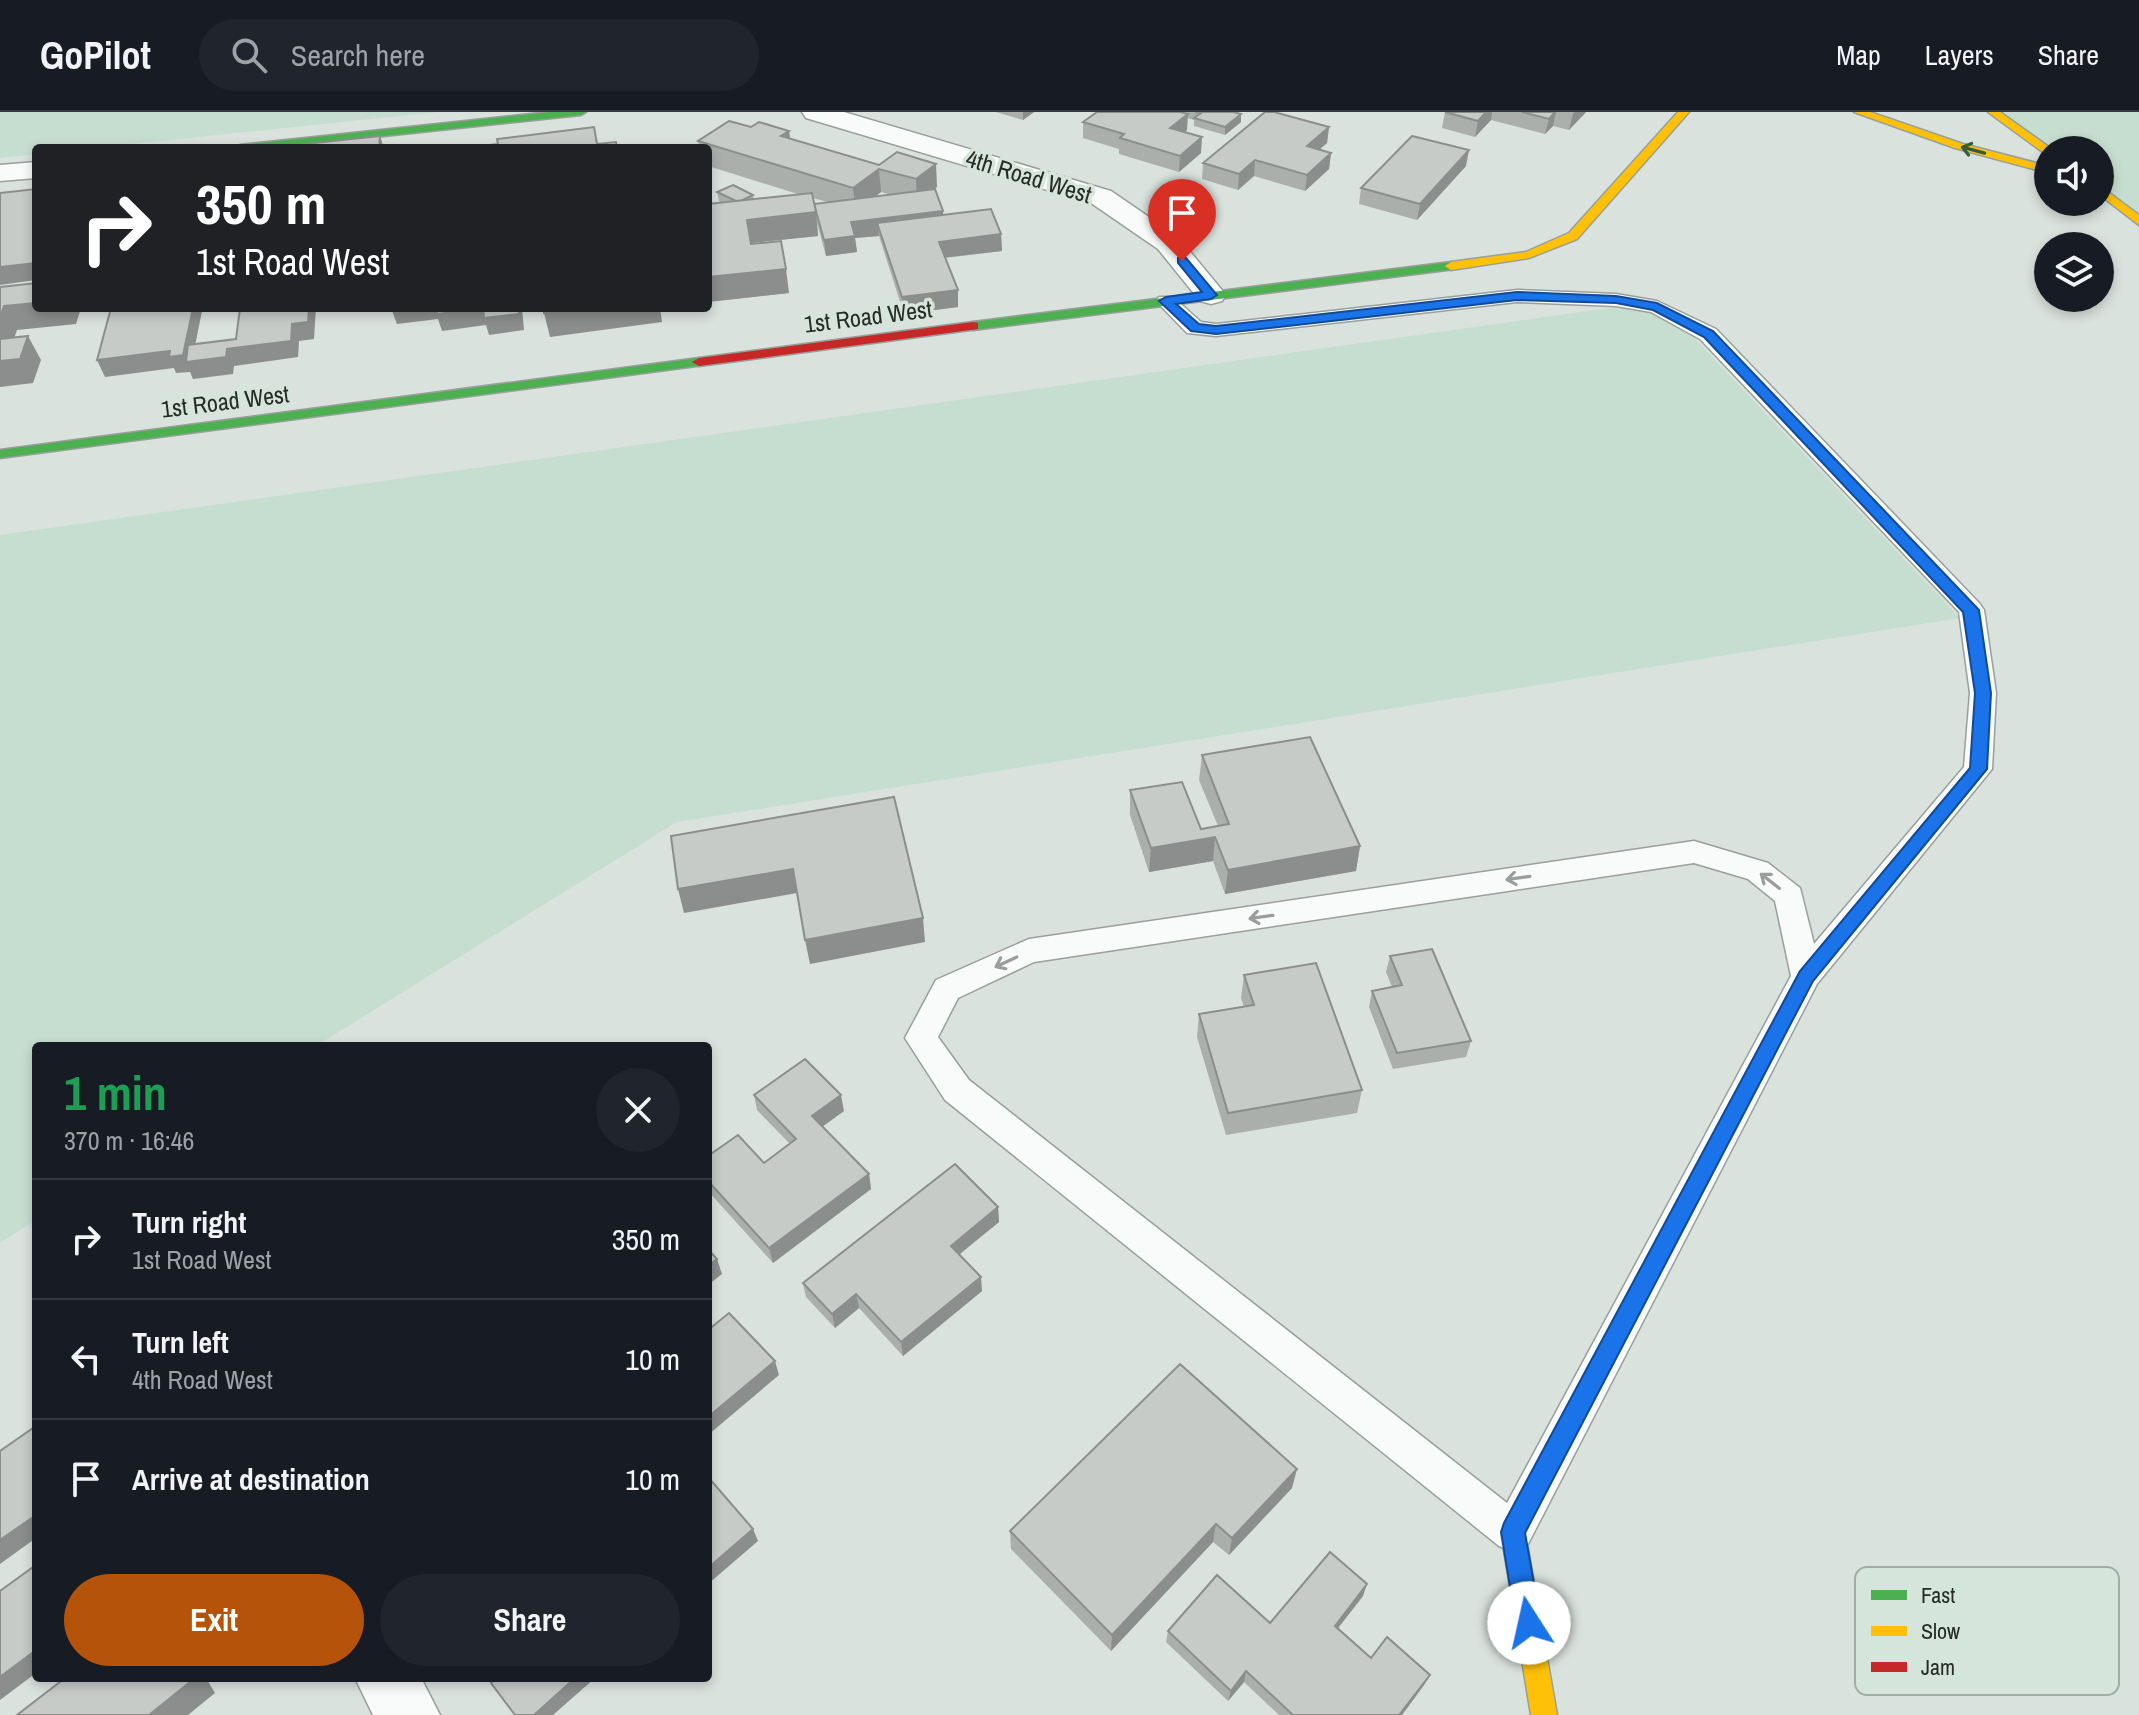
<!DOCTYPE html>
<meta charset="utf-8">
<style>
body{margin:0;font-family:"Archivo Narrow",sans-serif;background:#20242c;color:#f1f3f6;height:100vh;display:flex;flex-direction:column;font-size:30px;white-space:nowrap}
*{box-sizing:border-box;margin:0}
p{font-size:26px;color:#9ea1a6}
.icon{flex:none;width:44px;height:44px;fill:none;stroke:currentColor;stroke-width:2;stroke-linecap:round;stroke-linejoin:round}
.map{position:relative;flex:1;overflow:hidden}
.details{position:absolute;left:32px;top:930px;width:680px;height:640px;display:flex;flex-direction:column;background:#171b24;border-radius:8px;box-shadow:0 4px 12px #0003}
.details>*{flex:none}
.banner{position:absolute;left:32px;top:32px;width:680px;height:168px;border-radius:8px;box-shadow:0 4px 12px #0003;background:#202124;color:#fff;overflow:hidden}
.tools{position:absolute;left:2034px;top:24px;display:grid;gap:16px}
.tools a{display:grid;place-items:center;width:80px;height:80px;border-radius:50%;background:#171b24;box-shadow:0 4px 12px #0003;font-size:40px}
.pin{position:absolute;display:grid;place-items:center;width:68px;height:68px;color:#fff;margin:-82px -34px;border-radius:50% 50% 50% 0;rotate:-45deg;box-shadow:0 0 8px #0007}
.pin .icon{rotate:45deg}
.me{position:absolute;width:88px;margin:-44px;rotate:350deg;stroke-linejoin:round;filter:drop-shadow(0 0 6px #0008)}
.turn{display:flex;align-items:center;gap:28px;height:168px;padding:0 32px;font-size:36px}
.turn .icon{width:104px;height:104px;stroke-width:2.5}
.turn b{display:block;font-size:56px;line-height:68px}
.round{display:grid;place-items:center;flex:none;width:84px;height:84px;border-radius:42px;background:#20242c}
.overview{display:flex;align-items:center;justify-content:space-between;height:136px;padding:0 32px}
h1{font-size:48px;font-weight:700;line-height:60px;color:#1e9e55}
.action{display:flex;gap:16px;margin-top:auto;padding:16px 32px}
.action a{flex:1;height:92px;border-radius:48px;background:#b45309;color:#fff;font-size:32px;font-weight:700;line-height:92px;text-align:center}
.action a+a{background:#20242c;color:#f1f3f6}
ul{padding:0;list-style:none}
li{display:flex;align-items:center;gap:24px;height:120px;padding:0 32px;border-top:2px solid #363941}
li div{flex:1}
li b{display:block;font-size:30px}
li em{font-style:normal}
header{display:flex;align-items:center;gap:48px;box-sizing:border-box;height:112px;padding:0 40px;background:#171b24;border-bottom:2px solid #363941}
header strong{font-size:38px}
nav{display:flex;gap:44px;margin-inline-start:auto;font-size:28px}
.search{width:560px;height:72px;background:#20242c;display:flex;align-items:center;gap:20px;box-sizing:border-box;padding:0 28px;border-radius:44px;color:#9ea1a6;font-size:30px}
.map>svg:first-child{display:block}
.green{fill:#c6decf}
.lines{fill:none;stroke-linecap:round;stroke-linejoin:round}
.lane-casing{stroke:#999f9b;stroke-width:3}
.street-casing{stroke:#999f9b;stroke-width:3}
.fast-casing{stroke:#999f9b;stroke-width:3}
.slow-casing{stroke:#999f9b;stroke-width:3}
.jam-casing{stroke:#999f9b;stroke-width:3}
.lane{fill:#f9fbfa;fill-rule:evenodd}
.street{fill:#f9fbfa;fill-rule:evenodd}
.fast{fill:#4caf50;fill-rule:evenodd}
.slow{fill:#ffc107;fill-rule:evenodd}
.jam{fill:#c62828;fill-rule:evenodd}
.wall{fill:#aaafac;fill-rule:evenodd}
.shaded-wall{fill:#8b8e8c}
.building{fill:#c6cbc8;stroke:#8b8e8c;stroke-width:2}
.oneway{stroke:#356037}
.oneway2{stroke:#9a9d9b}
.route{fill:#1a73e8;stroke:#114b97;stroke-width:2}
.labels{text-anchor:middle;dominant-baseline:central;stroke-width:7;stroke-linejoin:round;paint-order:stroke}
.far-street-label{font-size:24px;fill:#252b27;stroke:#d6e5dc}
.key{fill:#d6e5dc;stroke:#a1ada6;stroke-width:2}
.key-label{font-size:22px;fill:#252b27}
</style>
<header>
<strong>GoPilot</strong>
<div class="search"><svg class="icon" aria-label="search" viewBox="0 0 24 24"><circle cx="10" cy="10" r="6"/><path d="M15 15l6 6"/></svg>Search here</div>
<nav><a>Map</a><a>Layers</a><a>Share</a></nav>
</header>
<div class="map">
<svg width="2139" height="1603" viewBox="0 0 2139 1603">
<rect width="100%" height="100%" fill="#dae2dd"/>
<g class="green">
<polygon points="0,0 438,0 93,36 36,36 36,42 0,46"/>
<polygon points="1994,0 2139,0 2139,110 2100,80 2100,38 2048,38"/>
<polygon points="1659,189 1960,506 677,710 316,934 36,934 36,1108 0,1131 0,423"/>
</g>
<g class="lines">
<g class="lane-casing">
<path id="lane" d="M 1517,178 L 1616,182 L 1657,189 L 1716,217 L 1980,492 L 1984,498 L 1996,581 L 1992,657 L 1817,872 L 1527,1434 L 1513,1440 L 1499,1434 L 945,988 L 905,926 L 936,868 L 1029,827 L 1694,729 L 1768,751 L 1800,776 L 1814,832 L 1964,655 L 1970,581 L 1959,500 L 1700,227 L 1651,200 L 1616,194 L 1517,190 L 1216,224 L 1187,221 L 1156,189 L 1159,185 L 1173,185 L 1201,210 L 1216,212 ZM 1694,751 L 1748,767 L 1775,789 L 1791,864 L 1507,1391 L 969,968 L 938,925 L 958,886 L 1034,850 Z"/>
</g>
<g class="street-casing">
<g id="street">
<polygon points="802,0 844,0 1111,79 1178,125 1226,183 1222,189 1211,192 1200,189 1158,137 1091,91 806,6"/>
<polygon points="36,50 36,66 0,69 0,53"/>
<polygon points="355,1566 421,1566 440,1603 373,1603"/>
</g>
</g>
<g class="fast-casing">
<g id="fast">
<polygon points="550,0 586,0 581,3 272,36 234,36 240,33"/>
<polygon points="1451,150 1457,154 1455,157 973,218 967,214 973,210"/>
<polygon points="699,246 706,250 704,253 0,346 0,338"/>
</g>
</g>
<g class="slow-casing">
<g id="slow">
<polygon points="1678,0 1689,0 1577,127 1529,146 1451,158 1445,154 1451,150 1526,140 1569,121"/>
<polygon points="1854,0 1870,0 1963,32 2048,54 2048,61 1955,36"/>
<polygon points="1988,0 2000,0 2053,38 2048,38 2048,42 2044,41"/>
<polygon points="2100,74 2139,103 2139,113 2100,83"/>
<polygon points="1513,1408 1521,1412 1525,1420 1557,1603 1531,1603 1501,1420 1505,1412"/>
</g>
</g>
<g class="jam-casing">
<polygon id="jam" points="973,210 978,211 978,217 699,254 692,250 699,246"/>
</g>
<use href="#lane" class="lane"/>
<use href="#street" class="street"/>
<use href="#fast" class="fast"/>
<use href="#slow" class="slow"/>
<use href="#jam" class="jam"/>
</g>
<g class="wall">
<polygon points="996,0 1034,0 1023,8"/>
<polygon points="1097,0 1233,0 1241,10 1225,23 1194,14 1194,8 1187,6 1187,18 1184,20 1201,41 1179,60 1119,42 1119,37 1083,26 1083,10"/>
<polygon points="1445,0 1586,0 1569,18 1553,14 1545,22 1491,8 1475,25 1442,16"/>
<path d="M 751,15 L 789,19 L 790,27 L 937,75 L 934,77 L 943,99 L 943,103 L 1001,122 L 1002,139 L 945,146 L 958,178 L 958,195 L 904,202 L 879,124 L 855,126 L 857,140 L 826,144 L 817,111 L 818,124 L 751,131 L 789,181 L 708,190 L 708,92 L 723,91 L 719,89 L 717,80 L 753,83 L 754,88 L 801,83 L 708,54 L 708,36 L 699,36 L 698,29 ZM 881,80 L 891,83 L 875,85 ZM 813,86 L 827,90 L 814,95 Z"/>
<polygon points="1329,15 1327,31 1319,38 1331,41 1329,57 1305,79 1254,64 1238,78 1202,67 1203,51"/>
<polygon points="1466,54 1417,108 1359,92 1361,76"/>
<polygon points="1202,643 1360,734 1356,759 1225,782 1213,749 1149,760 1130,703 1130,678 1201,717 1218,714 1199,668"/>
<polygon points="1390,844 1471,929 1466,945 1393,957 1369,895 1372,879 1392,875 1386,860"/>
<polygon points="1244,863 1362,978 1357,1001 1226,1023 1197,925 1199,902 1244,895 1241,886"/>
<polygon points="754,983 844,999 822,1014 869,1062 871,1077 773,1151 708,1079 708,1044 764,1051 790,1032 757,998"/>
<polygon points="998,1095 999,1110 959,1143 982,1179 903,1244 859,1196 835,1216 806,1185 803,1171"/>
<polygon points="1292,1376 1229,1443 1213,1430 1111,1539 1011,1437 1010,1419"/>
<polygon points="1363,1484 1338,1516 1371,1546 1424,1573 1402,1603 1279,1603 1244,1570 1228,1589 1166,1530 1168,1519 1270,1511"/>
</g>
<g class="shaded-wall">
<polygon points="1023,0 1034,0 1023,8"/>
<polygon points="1486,0 1492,0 1491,8 1475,25 1478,9"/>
<polygon points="1555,0 1556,0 1553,14 1545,22 1549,7"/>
<polygon points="1575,0 1586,0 1569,18 1573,2"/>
<polygon points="1188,2 1187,18 1170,32 1170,16"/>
<polygon points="1241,2 1241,10 1225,23 1225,15"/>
<polygon points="1329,15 1327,31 1305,50 1307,34"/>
<polygon points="789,19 792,42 781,24"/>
<polygon points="380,24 384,36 379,36"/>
<polygon points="1202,25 1201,41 1179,60 1180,44"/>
<polygon points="1469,38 1466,54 1417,108 1420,92"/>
<polygon points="1331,41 1329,57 1305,79 1307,63"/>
<polygon points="1255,48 1254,64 1238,78 1239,62"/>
<polygon points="936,52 937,75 917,91 916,67"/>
<polygon points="879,57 881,80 856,99 853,76"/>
<polygon points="943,99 944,115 877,111 879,124 855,126 857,140 826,144 824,128 851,110"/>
<polygon points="816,100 818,124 751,131 747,108"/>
<polygon points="1001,122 1002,139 940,146 939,130"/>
<polygon points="36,151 36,168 0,173 0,155"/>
<polygon points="786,157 789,181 708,190 708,165"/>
<polygon points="958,178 958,195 904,202 902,185"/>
<polygon points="36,191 36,196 81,196 76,212 17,218 6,249 28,224 41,248 33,271 0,275 0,206 4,194"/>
<polygon points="193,196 201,196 202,199 192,249 292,212 309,196 316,196 314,227 299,229 298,245 234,254 233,262 193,267 190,260 176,261 174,256 105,265 97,248"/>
<polygon points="391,196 522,196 524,218 489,223 486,213 442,219 438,207 397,212"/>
<polygon points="583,196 660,196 662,210 550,225 544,201"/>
<polygon points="1215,725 1213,749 1149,760 1151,736"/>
<polygon points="1360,734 1356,759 1225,782 1228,758"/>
<polygon points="793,757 797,781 684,801 678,777"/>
<polygon points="923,806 925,830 810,852 805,828"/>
<polygon points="841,983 844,999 815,1020 812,1004"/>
<polygon points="869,1062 871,1077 773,1151 769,1136"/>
<polygon points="998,1095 999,1110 952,1148 951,1134"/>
<polygon points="717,1147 722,1162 708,1173 708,1154"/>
<polygon points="981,1165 982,1179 903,1244 901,1230"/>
<polygon points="856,1182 859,1196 835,1216 832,1202"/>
<polygon points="775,1249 779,1263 708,1323 708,1305"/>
<polygon points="1297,1357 1292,1376 1229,1443 1232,1426"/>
<polygon points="36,1403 36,1426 0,1452 0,1428"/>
<polygon points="1216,1412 1213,1430 1111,1539 1112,1523"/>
<polygon points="753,1417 758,1429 708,1472 708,1456"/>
<polygon points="1367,1472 1363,1484 1331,1525 1335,1514"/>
<polygon points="36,1538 36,1561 0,1588 0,1565"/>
<polygon points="1246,1559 1244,1570 1228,1589 1231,1579"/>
<polygon points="1430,1563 1424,1573 1402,1603 1399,1603"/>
<polygon points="195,1566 206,1566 215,1581 188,1603 149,1603"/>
<polygon points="575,1566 595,1566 553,1603 534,1603"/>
</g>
<g class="building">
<polygon points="1097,0 1180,0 1188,2 1170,16 1202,25 1180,44 1120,26 1124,22 1083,10"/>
<polygon points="1195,0 1233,0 1241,2 1225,15 1194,6 1201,1"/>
<polygon points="1265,0 1274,0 1329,15 1307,34 1331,41 1307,63 1255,48 1239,62 1203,51"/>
<polygon points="1445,0 1486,0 1478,9"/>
<polygon points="1522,0 1555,0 1549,7"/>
<polygon points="729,9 751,15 759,10 789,19 781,24 879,53 897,40 936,52 916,67 879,57 853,76 698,29"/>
<polygon points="594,15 597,32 616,30 617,36 464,36 498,32 497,27"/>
<polygon points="380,24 379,36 268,36"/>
<polygon points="1412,24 1469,38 1420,92 1361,76"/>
<polygon points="733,73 753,83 741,89 736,89 717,80"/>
<polygon points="36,77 36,151 0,155 0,81"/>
<polygon points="935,77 943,99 851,110 855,124 824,128 814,92"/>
<polygon points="812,81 816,100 747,108 751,132 781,129 786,157 708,165 708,92"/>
<polygon points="991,97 1001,122 939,130 958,178 902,185 877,111"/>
<polygon points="36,171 36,191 4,194 0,206 0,175"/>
<polygon points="111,196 193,196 183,243 169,245 170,239 97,248"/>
<polygon points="240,196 309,196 308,210 292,212 291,229 227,237 226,245 186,250 188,233 236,227"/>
<polygon points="437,196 519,196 519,202 484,206 483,196 437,202"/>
<polygon points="544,196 583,196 544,201"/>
<polygon points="28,224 20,247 0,249 0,227"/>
<polygon points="1310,625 1360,734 1228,758 1215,725 1151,736 1130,678 1182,670 1201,717 1229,712 1202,643"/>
<polygon points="894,685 923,806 805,828 793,757 678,777 671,724"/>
<polygon points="1432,837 1471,929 1397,941 1372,879 1402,873 1390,844"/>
<polygon points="1316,851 1362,978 1228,1001 1199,902 1254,893 1244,863"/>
<polygon points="805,947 841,983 812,1004 869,1062 769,1136 708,1069 708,1044 738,1023 764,1051 796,1027 754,983"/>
<polygon points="955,1052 998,1095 951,1134 981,1165 901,1230 856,1182 832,1202 803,1171"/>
<polygon points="708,1137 717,1147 708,1154"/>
<polygon points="729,1201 775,1249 708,1305 708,1218"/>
<polygon points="1180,1252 1297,1357 1232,1426 1216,1412 1112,1523 1010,1419"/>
<polygon points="36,1314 36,1403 0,1428 0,1339"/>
<polygon points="708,1365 753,1417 708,1456"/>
<polygon points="1330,1440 1367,1472 1335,1514 1371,1546 1387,1525 1430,1563 1399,1603 1293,1603 1246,1559 1231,1579 1168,1519 1217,1463 1270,1511"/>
<polygon points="36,1453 36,1538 0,1565 0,1479"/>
<polygon points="65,1566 195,1566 149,1603 17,1603"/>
<polygon points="496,1566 575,1566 534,1603 515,1603 491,1571"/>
</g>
<defs><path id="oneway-shaft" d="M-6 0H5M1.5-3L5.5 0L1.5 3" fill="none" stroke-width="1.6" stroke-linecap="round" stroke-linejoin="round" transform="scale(2)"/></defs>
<use class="oneway" href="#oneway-shaft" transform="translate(1973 38) rotate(-165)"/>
<g class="oneway2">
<use href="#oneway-shaft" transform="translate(1518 766) rotate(172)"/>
<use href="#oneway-shaft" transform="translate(1770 769) rotate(-142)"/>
<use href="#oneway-shaft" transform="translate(1261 805) rotate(172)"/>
<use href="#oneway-shaft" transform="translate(1006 850) rotate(155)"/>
</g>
<polygon class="route" points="1178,146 1186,146 1217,183 1211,187 1176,192 1199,212 1216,214 1517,180 1616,184 1657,191 1713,219 1979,498 1991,581 1987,657 1813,869 1525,1421 1541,1511 1537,1520 1529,1524 1520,1520 1516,1511 1501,1420 1504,1411 1800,859 1970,656 1975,581 1963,500 1704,225 1653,198 1616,191 1517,188 1216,222 1191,219 1159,189 1166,185 1202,180 1178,151"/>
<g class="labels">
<g class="far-street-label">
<text transform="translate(1029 64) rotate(17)">4th Road West</text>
<text transform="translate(868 204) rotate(-7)">1st Road West</text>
<text transform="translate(225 289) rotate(-7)">1st Road West</text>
</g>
</g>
<rect x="1855" y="1455" width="264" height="128" rx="12" class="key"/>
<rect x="1871" y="1478" width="36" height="10" fill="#4caf50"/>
<rect x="1871" y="1514" width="36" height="10" fill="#ffc107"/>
<rect x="1871" y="1550" width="36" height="10" fill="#c62828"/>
<g class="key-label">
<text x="1921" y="1491">Fast</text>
<text x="1921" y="1527">Slow</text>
<text x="1921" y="1563">Jam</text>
</g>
</svg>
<div class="tools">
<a><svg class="icon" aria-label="sound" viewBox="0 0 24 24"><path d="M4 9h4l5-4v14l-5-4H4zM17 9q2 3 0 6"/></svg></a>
<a><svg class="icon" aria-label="layers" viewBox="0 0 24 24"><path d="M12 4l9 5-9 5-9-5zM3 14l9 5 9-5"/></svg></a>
</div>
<div class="pin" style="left:1182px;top:149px;background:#d93025"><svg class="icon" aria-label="arrive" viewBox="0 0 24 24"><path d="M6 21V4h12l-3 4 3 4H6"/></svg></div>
<svg class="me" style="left:1529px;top:1511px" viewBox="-20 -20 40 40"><circle r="19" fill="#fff"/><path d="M0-13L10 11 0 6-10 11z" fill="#1a73e8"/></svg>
<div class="banner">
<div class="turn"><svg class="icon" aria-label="right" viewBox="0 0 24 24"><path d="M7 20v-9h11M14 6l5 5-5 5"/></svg><div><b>350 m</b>1st Road West</div></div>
</div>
<section class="details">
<div class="overview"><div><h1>1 min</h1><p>370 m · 16:46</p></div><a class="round"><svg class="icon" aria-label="close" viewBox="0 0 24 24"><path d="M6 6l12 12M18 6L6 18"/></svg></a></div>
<ul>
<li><svg class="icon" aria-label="right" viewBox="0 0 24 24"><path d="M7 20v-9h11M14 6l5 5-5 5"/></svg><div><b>Turn right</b><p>1st Road West</p></div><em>350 m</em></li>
<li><svg class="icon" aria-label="left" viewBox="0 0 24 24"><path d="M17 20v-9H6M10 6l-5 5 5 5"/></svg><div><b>Turn left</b><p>4th Road West</p></div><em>10 m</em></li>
<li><svg class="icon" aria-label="arrive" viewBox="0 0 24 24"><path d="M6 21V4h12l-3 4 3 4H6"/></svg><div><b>Arrive at destination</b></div><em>10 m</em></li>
</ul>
<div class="action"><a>Exit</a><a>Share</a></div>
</section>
</div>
